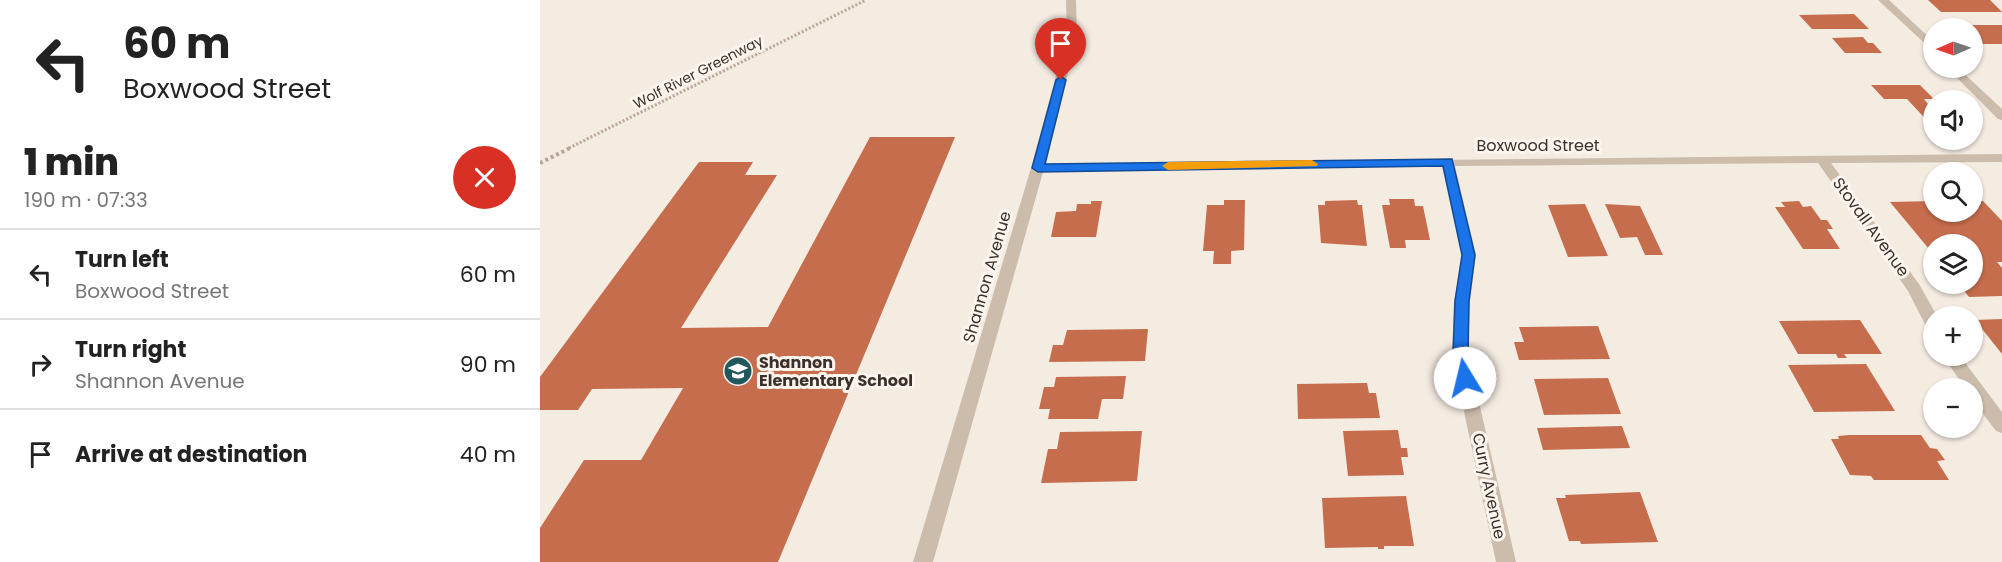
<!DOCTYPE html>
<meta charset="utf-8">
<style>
body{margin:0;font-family:Poppins,sans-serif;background:#f6f6f6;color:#222;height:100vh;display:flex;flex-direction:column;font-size:22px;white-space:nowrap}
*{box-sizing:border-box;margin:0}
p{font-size:20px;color:#767676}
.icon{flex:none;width:33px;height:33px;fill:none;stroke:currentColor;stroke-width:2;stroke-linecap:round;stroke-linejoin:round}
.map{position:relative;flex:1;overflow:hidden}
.side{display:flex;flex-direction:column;background:#fff;width:540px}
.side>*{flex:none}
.guide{background:#fff;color:#222;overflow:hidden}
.needle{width:39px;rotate:268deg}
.tools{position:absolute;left:1383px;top:18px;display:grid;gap:12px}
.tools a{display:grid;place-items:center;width:60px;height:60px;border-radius:50%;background:#fff;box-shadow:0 2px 4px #0004;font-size:30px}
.pin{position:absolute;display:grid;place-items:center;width:51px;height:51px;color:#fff;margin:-62px -26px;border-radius:50% 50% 50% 0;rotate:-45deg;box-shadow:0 0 6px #0007}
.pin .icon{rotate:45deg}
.me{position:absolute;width:66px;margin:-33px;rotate:351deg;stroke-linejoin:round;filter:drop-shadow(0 0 4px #0008)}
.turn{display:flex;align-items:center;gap:21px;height:126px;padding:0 24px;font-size:27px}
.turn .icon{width:78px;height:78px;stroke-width:2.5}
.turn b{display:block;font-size:42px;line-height:51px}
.round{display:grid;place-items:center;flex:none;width:63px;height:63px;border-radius:32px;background:#f6f6f6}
.summary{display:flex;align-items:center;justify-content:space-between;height:102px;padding:0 24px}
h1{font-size:36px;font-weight:800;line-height:45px}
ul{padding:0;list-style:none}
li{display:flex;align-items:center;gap:18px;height:90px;padding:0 24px;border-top:2px solid #e0e0e0}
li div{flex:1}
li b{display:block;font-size:22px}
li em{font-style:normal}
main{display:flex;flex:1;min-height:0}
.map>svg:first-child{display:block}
.building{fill:#c66d4d}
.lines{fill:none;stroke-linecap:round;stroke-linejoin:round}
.path-far1{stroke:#b8a696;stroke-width:3;stroke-dasharray:2 2;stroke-linecap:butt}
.path{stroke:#b8a696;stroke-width:4;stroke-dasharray:3 3;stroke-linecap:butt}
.street{fill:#ccbcac;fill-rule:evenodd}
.route{fill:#1a73e8;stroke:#114b97;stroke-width:1.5}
.slow{fill:#f59e0b}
.labels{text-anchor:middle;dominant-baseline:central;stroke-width:6;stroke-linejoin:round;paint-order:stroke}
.far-street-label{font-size:14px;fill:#3b302b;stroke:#fbf5ee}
.street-label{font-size:16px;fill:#3b302b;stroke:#fbf5ee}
.poi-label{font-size:16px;font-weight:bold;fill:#3b302b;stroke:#fbf5ee;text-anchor:start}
</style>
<main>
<section class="side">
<div class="guide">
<div class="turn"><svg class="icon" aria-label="left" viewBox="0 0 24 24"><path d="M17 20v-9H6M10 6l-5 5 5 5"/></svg><div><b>60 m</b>Boxwood Street</div></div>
</div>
<div class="summary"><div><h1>1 min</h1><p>190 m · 07:33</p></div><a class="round" style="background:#d93025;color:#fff"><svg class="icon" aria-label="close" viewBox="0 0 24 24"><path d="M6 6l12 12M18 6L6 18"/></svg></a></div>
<ul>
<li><svg class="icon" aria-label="left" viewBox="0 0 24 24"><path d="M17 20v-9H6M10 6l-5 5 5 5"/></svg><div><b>Turn left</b><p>Boxwood Street</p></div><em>60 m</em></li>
<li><svg class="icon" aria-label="right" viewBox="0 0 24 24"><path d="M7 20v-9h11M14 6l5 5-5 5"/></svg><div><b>Turn right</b><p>Shannon Avenue</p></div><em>90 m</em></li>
<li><svg class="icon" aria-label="arrive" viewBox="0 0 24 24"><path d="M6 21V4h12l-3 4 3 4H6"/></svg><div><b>Arrive at destination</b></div><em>40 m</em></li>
</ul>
</section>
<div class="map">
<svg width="1462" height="562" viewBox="0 0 1462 562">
<rect width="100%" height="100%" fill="#f4ebe1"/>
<g class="building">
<polygon points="1388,0 1450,0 1462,12 1401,12"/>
<polygon points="1314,14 1329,29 1272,29 1259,15"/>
<polygon points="1417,25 1462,25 1462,44 1443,44 1432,34 1432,28 1421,28"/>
<polygon points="1323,37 1328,43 1333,43 1342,53 1305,53 1292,38"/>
<polygon points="1331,85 1380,85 1394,99 1384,99 1388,104 1394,104 1394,128 1367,99 1344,99"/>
<polygon points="330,137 415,137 238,562 0,562 0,528 44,460 101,460 143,388 52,389 38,410 0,410 0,377 159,162 213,162 205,175 237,175 141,328 228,327"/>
<polygon points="849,199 874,199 875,206 883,206 890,240 865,240 866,248 850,248 842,205 850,205"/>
<polygon points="684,200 705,200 704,250 691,251 691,264 673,264 674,251 663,251 667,205 684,205"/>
<polygon points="817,200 818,205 822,205 827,246 781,243 778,205 785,205 785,201"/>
<polygon points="551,201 562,201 556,237 511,237 516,212 536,211 537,204 551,204"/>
<polygon points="1259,201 1263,207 1271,206 1281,220 1287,220 1293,229 1287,229 1300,249 1263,249 1235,207 1245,207 1241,202"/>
<polygon points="1394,201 1394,212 1432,212 1432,201 1443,201 1462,221 1462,262 1457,262 1462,268 1462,296 1429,297 1419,284 1432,284 1432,244 1394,244 1394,255 1350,202"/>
<polygon points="1045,204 1068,256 1028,257 1008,205"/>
<polygon points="1065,204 1100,206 1123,255 1105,255 1097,237 1080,238"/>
<polygon points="1462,319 1462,354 1435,320"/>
<polygon points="1320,320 1342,354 1304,354 1307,358 1298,358 1296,354 1258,354 1239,321"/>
<polygon points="1058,326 1070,359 979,360 974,342 984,342 979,327"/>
<polygon points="608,329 605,361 509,362 513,345 523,345 527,330"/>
<polygon points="1326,364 1355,411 1274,412 1248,365"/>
<polygon points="586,376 583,399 562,399 558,419 508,419 510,409 499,409 504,387 514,387 516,377"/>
<polygon points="1068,378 1081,414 1004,415 994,379"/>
<polygon points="827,383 829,393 836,393 840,418 758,419 757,384"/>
<polygon points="1082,426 1090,448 1003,450 997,428"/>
<polygon points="858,430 861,448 867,448 868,457 861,457 864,475 808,476 803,431"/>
<polygon points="602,431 597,481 501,483 508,449 517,449 520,432"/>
<polygon points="1309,435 1381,435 1390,448 1397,449 1405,460 1397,461 1409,480 1334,480 1331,476 1310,475 1291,439 1299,439 1298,436"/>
<polygon points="1100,492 1118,542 1041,544 1040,541 1029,541 1016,498 1026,498 1025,495"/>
<polygon points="866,496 874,546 844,546 844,549 838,549 838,547 785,548 782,498"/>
</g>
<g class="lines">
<polyline class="path-far1" points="29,148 326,0"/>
<polyline class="path" points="0,163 32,147"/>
<g class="street">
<polygon points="526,0 536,0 537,35 506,164 1462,154 1462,162 1291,163 1379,284 1397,316 1394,316 1394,332 1388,330 1368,291 1278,163 915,166 936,255 930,301 928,355 976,562 956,562 912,355 914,301 922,255 902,166 503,172 393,562 373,562 491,168 527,35"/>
<polygon points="1338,0 1349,0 1394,42 1394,52"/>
<polygon points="1407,68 1418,68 1462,109 1462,120 1458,119"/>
<polygon points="1403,356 1420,356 1462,412 1462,433 1456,431 1432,399 1432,388 1425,388"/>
</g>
</g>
<polygon class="route" points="521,76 526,80 505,164 912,159 935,255 929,301 928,355 933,378 931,383 925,384 920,383 913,355 915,301 922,255 903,166 498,172 492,168 516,80"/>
<polygon class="slow" points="772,160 778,164 777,166 628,170 622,166 628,162"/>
<defs>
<g id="school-disc" transform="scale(1.5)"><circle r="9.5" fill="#20585d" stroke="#fbf5ee"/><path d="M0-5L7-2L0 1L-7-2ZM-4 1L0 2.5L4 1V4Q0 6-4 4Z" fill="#fff"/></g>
</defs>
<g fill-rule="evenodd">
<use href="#school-disc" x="198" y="371"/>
</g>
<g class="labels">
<g class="far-street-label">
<text transform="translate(158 72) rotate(-27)">Wolf River Greenway</text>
</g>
<g class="street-label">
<text x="998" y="145">Boxwood Street</text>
<text transform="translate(1331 227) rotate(54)">Stovall Avenue</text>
<text transform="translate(447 277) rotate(-74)">Shannon Avenue</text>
<text transform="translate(949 486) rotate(78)">Curry Avenue</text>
</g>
<g class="poi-label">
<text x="219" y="362">Shannon<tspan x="219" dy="18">Elementary School</tspan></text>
</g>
</g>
</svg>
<div class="tools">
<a><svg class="needle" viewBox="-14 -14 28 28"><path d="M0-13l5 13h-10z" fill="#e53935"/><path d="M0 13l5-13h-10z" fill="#767676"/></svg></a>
<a><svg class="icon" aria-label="sound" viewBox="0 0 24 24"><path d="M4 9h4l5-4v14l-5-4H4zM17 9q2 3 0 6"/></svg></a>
<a><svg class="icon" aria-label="search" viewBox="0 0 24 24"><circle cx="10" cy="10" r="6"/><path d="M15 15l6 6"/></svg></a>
<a><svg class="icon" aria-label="layers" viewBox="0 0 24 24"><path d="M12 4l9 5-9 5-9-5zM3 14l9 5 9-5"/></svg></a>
<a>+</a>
<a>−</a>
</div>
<div class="pin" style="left:521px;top:80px;background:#d93025"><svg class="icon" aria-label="arrive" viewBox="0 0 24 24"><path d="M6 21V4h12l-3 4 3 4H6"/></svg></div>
<svg class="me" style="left:925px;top:378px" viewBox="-20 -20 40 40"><circle r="19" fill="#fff"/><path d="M0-13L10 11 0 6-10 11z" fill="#1a73e8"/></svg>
</div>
</main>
